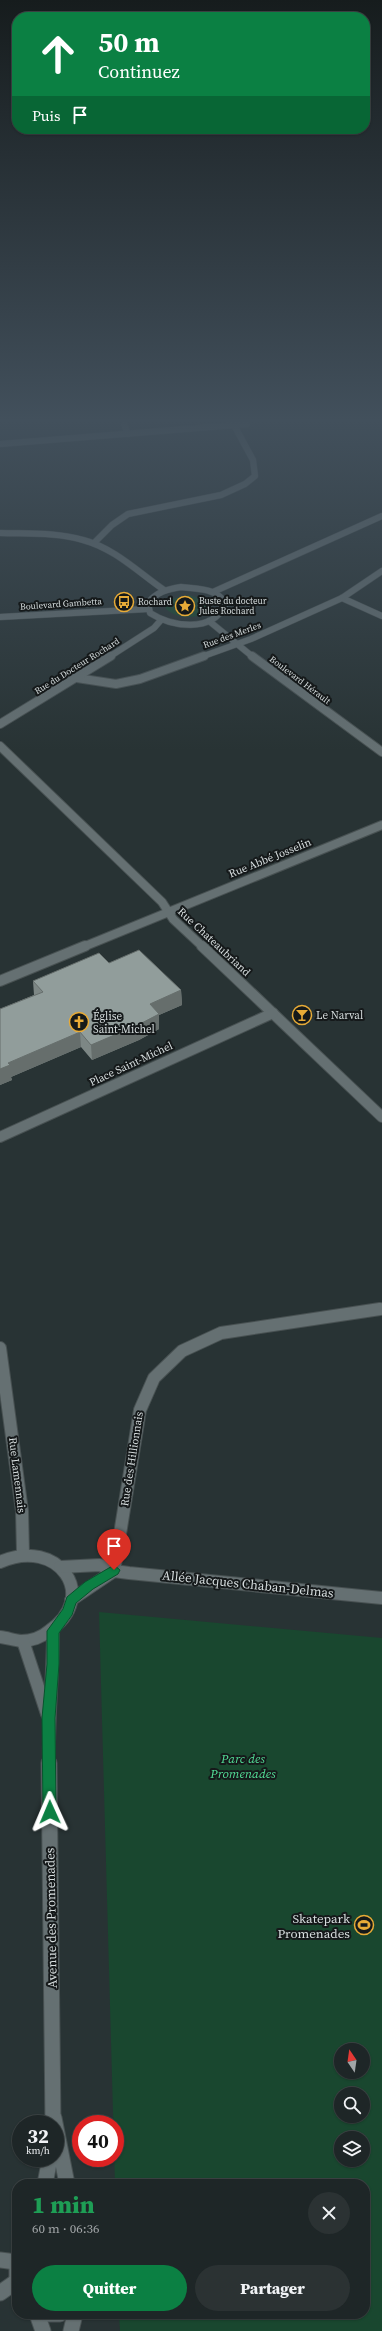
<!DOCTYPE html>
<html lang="fr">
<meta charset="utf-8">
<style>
body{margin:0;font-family:"Source Serif 4",serif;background:#2b3233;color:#f1f3f6;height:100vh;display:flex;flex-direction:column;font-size:15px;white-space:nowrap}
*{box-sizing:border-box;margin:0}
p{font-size:13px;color:#a1a5a7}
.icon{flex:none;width:22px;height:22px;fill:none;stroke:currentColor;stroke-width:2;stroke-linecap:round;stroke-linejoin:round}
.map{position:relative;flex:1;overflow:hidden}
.panel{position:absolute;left:12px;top:2179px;width:358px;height:140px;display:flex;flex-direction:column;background:#1e2627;border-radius:16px;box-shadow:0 1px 3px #0004,0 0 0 1px #3c4344}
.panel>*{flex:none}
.guide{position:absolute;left:12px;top:12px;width:358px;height:122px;border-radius:16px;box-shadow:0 1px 3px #0004,0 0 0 1px #3c4344;background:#0b8043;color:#fff;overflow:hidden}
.needle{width:26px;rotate:347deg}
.controls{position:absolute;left:334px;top:2043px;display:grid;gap:8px}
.controls a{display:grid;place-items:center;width:36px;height:36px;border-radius:50%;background:#1e2627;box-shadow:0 1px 3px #0004,0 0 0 1px #3c4344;font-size:20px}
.speed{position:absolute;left:12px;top:2115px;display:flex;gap:8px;font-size:20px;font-weight:700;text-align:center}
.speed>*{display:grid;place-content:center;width:52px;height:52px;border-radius:50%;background:#1e2627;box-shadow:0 1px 3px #0004,0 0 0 1px #3c4344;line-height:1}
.speed small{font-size:10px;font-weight:400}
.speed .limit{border:6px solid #d22;background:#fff;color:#111}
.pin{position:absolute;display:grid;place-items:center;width:34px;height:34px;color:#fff;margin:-41px -17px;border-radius:50% 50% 50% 0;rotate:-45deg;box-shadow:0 0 4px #0007}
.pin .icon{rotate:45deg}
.me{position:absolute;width:44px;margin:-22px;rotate:359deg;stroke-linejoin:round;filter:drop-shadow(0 0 3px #0008)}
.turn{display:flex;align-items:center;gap:14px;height:84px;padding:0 20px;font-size:18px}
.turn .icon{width:52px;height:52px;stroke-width:2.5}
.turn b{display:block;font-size:28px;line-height:34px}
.then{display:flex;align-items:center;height:38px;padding:0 20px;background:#0003;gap:8px;font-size:15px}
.round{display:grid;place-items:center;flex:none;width:42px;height:42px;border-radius:21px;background:#2b3233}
.summary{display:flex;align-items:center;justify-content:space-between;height:68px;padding:0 20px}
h1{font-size:24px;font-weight:800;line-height:30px;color:#1e9e55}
.cta{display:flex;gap:8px;margin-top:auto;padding:8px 20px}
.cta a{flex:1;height:46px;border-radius:24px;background:#0b8043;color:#fff;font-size:16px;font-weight:800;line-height:46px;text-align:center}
.cta a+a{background:#2b3233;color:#f1f3f6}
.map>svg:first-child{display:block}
.green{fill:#19472f;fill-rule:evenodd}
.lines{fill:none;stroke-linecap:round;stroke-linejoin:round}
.minor-far4-casing{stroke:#485152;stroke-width:7}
.minor-far3-casing{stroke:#485152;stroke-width:10}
.minor-far2-casing{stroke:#485152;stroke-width:12}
.minor-far1-casing{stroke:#485152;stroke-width:14}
.minor-casing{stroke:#485152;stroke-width:17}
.minor-far4{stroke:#657072;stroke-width:6}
.minor-far3{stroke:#657072;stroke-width:8}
.minor-far2{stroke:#657072;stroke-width:10}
.minor-far1{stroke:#657072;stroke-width:12}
.minor{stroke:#657072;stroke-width:15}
.wall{fill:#7d8785}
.shaded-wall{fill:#666e6c}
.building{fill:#919d9b;stroke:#666e6c}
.route{fill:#0b8043;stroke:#07532c}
.labels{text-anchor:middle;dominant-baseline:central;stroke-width:4;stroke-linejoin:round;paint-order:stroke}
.far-poi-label{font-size:9px;fill:#d6ddde;stroke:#15191a;text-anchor:start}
.far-street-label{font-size:9px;fill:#d6ddde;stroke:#15191a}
.street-label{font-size:11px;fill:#d6ddde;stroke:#15191a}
.poi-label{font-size:11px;fill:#d6ddde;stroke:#15191a;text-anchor:start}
.near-street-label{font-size:13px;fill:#d6ddde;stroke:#15191a}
.near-park-label{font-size:13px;font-style:italic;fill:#52dc96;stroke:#15191a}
.near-poi-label{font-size:13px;fill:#d6ddde;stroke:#15191a;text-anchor:end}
</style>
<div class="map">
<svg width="382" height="2331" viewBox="0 0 382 2331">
<rect width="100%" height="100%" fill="#283334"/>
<g class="green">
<path d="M 189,595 L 206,600 L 210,607 C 202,621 176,619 166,609 L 165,605 L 171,599 Z"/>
<path d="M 99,1612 L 382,1638 L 382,2331 L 120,2331 L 119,2314 L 365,2314 L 365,2184 L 115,2184 ZM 341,2050 L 363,2050 L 363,2072 L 341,2072 ZM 341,2094 L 363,2094 L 363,2116 L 341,2116 ZM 341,2138 L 363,2138 L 363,2160 L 341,2160 Z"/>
</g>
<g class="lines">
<g class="minor-far4-casing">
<g id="minor-far4">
<polyline points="124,424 128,434"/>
<polyline points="0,444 247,424"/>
<path d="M 0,533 C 28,534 56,532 83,540 C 114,548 138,572 164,590"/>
<polyline points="94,543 112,525 128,514 221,495 245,484 255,476 253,460 234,425"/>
<path d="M 181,587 C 195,588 221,589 225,605 C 212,633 172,627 150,613 L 148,603 C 156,592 168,589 181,587 Z"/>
<polyline points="213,592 382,516"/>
<polyline points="342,598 382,616"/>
<polyline points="0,617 148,609"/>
<polyline points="209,621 253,657"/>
<polyline points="109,657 154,628 161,620"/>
<polyline points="201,657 251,639 342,598 382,571"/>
</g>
</g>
<g class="minor-far3-casing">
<g id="minor-far3">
<polyline points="252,656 382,752"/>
<polyline points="77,678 116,684 140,679 204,656"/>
<polyline points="0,724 111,656"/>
<polyline points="0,746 162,902 173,919 203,947"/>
<polyline points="83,947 382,825"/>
</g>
</g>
<g class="minor-far2-casing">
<g id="minor-far2">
<polyline points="202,946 382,1117"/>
<polyline points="0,981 85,946"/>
<polyline points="0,1137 273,1013"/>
<polyline points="374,1310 382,1309"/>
</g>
</g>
<g class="minor-far1-casing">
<g id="minor-far1">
<polyline points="0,1348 22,1511 23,1554"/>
<path d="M 0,1562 C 59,1536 100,1597 49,1631 C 42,1637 31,1641 21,1641 C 14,1640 7,1638 0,1637"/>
<polyline points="60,1567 100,1565 114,1571 129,1573 382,1598"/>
<polyline points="114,1571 140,1410 154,1378 182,1351 221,1333 380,1309"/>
<polyline points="71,1600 114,1571"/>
<polyline points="23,1641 47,1714"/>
<path d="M 49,1764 C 48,1719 53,1676 53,1631"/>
</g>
</g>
<g class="minor-casing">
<g id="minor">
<polyline points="49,1763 53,2124"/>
<polyline points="54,2118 67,2184"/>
<polyline points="45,2184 50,2158"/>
<polyline points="0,2260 16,2262"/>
<polyline points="17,2260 17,2282"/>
<polyline points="0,2293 17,2281"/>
<polyline points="37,2314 43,2331"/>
<polyline points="45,2314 60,2314"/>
<polyline points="71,2331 75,2314"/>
</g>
</g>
<use href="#minor-far4" class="minor-far4"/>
<use href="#minor-far3" class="minor-far3"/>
<use href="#minor-far2" class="minor-far2"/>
<use href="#minor-far1" class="minor-far1"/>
<use href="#minor" class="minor"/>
</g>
<polygon class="wall" points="109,963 181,990 182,1005 159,1015 159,1029 139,1040 92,1060 81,1047 11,1077 12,1080 0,1085 0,1009 34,995 33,981"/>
<g class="shaded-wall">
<polygon points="181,990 182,1005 159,1015 159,1029 139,1040 92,1060 91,1045 150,1004"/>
<polygon points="80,1032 81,1047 11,1077 12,1080 0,1085 0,1069 8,1063"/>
</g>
<polygon class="building" points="139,950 181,990 150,1004 159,1014 138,1025 91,1045 80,1032 8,1063 10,1065 0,1069 0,1009 43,992 33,981 99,953 109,963"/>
<linearGradient id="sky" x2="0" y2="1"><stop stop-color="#161c1d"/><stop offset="0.56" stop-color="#42505c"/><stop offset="1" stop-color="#42505c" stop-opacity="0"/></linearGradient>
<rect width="382" height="751" fill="url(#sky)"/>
<polygon class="route" points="114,1565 120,1570 118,1574 93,1589 76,1603 72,1615 59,1633 59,1664 55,1718 56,1812 54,1817 50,1818 45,1817 43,1812 42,1718 47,1664 47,1631 63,1609 67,1597 85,1582"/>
<defs>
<g id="bus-ring" transform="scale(1)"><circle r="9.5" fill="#15191a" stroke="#e8ab37" stroke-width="1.5"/><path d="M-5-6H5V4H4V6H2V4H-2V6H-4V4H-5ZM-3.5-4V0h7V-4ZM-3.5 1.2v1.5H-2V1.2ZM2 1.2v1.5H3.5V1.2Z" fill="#e8ab37"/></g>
<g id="sight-ring" transform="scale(1)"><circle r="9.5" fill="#15191a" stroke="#e8ab37" stroke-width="1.5"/><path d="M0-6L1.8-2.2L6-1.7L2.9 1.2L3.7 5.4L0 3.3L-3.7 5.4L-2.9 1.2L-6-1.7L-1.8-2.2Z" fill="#e8ab37"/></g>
<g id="bar-ring" transform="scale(1)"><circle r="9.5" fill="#15191a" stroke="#e8ab37" stroke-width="1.5"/><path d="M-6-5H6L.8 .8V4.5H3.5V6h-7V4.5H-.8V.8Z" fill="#e8ab37"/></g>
<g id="church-ring" transform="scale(1)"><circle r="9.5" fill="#15191a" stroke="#e8ab37" stroke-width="1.5"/><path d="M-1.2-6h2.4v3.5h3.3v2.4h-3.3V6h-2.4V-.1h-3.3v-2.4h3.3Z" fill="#e8ab37"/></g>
<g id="stadium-ring" transform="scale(1)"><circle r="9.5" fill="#15191a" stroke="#e8ab37" stroke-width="1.5"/><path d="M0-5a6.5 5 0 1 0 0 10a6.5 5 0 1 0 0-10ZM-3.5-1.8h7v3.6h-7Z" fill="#e8ab37"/></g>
</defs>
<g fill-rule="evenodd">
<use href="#bus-ring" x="124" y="602"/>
<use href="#sight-ring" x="185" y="606"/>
<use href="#bar-ring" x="302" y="1015"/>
<use href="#church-ring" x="79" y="1022"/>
<use href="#stadium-ring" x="364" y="1925"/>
</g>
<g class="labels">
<g class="far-poi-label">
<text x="199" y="601">Buste du docteur<tspan x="199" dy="10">Jules Rochard</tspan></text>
<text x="138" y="602">Rochard</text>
</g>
<g class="far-street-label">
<text transform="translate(61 604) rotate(-4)">Boulevard Gambetta</text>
<text transform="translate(232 635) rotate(-20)">Rue des Merles</text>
<text transform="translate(77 666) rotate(-32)">Rue du Docteur Rochard</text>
<text transform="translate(300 680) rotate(37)">Boulevard Hérault</text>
</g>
<g class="street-label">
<text transform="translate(270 858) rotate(-22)">Rue Abbé Josselin</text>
<text transform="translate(214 942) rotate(43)">Rue Chateaubriand</text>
<text transform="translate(131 1064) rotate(-25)">Place Saint-Michel</text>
<text transform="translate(132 1459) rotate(-81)">Rue des Hillionnais</text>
<text transform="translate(17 1475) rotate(83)">Rue Lamennais</text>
</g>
<g class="poi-label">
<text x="316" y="1015">Le Narval</text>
<text x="93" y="1016">Église<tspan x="93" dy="13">Saint-Michel</tspan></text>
</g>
<g class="near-street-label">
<text transform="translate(248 1584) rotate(6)">Allée Jacques Chaban-Delmas</text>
<text transform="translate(51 1918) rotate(-91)">Avenue des Promenades</text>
</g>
<g class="near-park-label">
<text x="243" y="1758">Parc des<tspan x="243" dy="15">Promenades</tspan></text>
</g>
<g class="near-poi-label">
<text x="350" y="1918">Skatepark<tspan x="350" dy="15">Promenades</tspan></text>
</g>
</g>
</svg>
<div class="controls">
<a><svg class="needle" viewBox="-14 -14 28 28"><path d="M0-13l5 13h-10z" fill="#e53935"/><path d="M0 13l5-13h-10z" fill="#a1a5a7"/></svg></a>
<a><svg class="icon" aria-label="search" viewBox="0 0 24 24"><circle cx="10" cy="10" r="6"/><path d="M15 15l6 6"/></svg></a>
<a><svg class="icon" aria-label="layers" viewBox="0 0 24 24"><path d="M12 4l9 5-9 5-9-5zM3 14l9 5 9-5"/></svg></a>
</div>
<div class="speed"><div>32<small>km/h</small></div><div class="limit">40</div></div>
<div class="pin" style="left:114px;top:1570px;background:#d93025"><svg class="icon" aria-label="arrive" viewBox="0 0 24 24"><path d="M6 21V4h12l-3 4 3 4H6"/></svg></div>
<svg class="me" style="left:50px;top:1812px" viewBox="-20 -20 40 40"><path d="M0-17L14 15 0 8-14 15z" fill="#0b8043" stroke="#fff" stroke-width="4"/></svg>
<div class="guide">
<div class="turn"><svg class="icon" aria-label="ahead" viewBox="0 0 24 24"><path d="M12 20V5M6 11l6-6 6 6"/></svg><div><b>50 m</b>Continuez</div></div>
<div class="then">Puis<svg class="icon" aria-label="arrive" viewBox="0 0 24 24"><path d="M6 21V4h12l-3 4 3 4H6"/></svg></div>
</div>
<section class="panel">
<div class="summary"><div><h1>1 min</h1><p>60 m · 06:36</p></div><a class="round"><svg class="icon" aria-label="close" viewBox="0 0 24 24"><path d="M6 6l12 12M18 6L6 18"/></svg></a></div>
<div class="cta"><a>Quitter</a><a>Partager</a></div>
</section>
</div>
